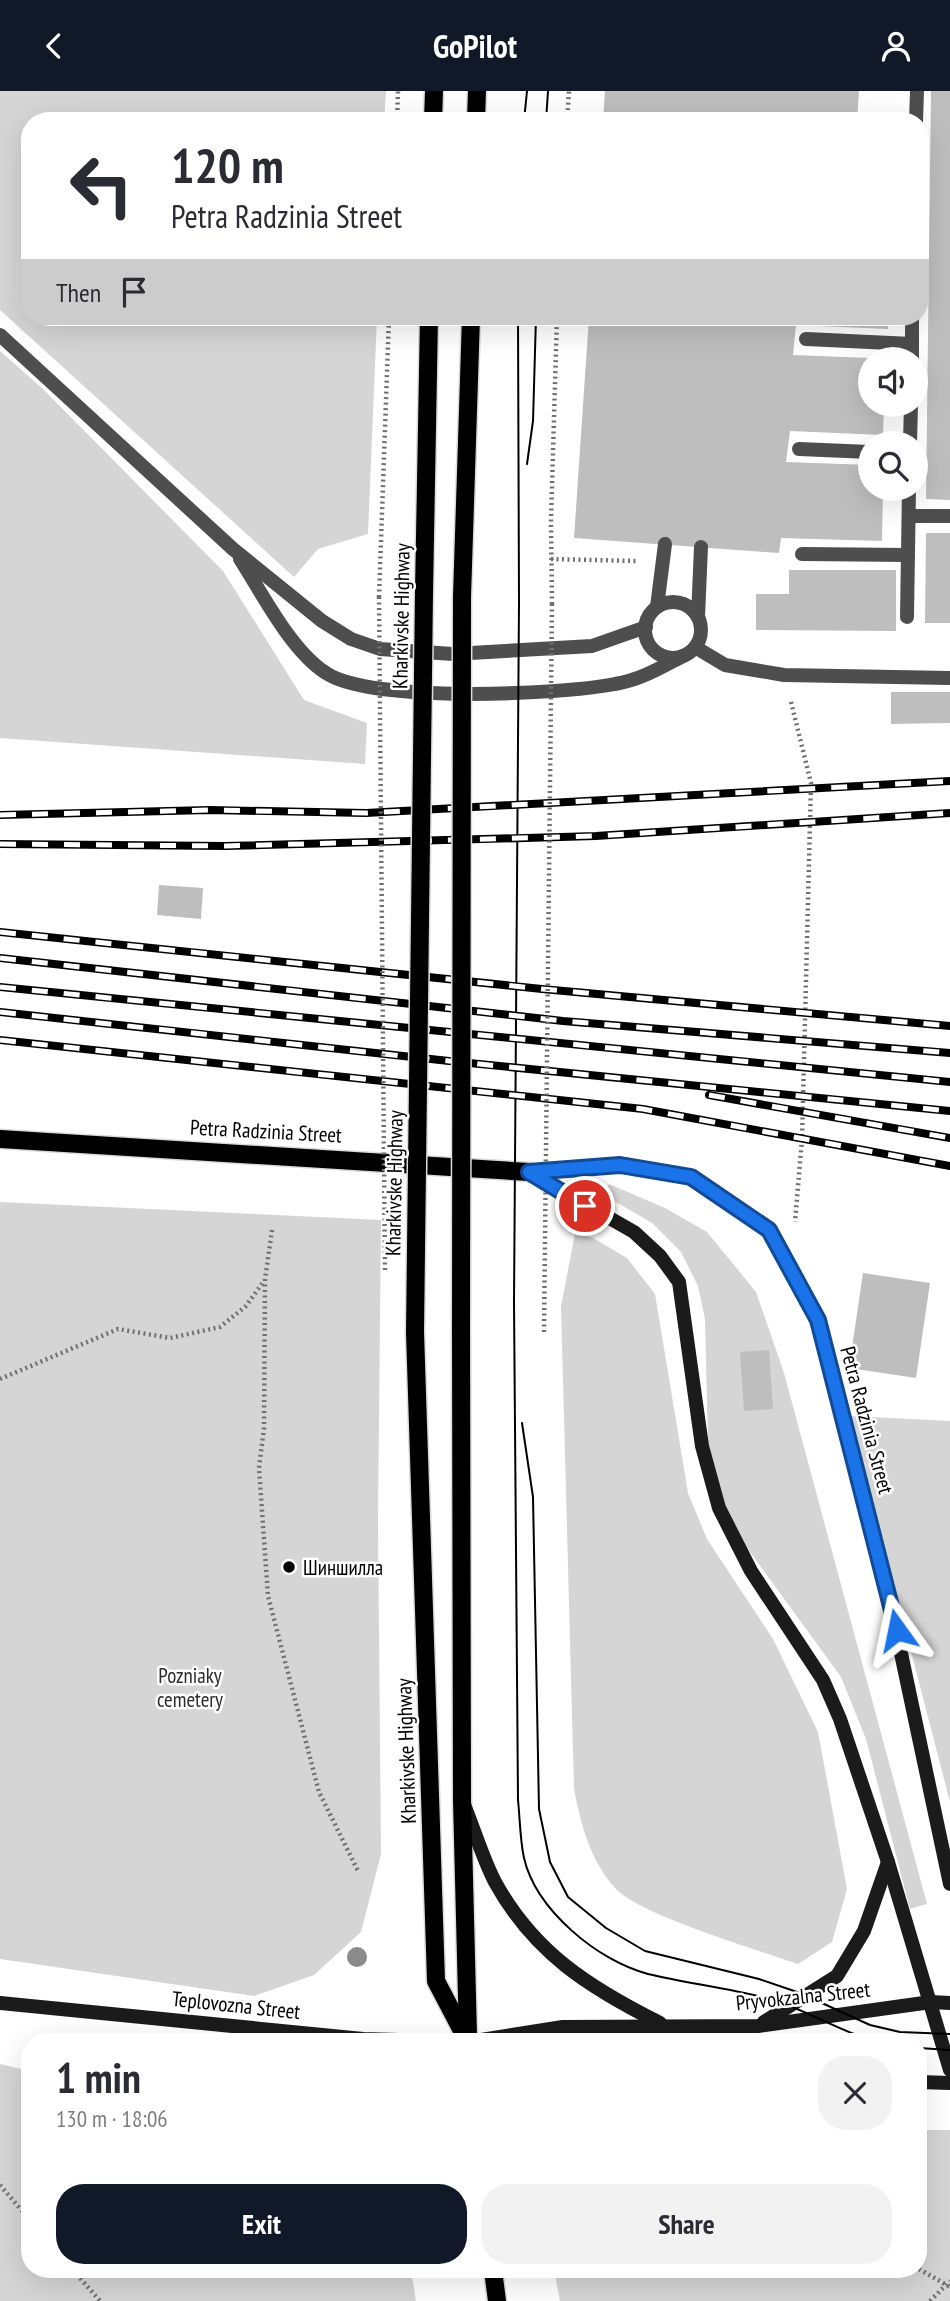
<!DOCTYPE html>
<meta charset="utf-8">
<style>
body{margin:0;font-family:"PT Sans Narrow",sans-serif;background:#f2f2f3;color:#2b2b33;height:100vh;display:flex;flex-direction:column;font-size:26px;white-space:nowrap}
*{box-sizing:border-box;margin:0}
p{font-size:23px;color:#7c7c81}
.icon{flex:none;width:38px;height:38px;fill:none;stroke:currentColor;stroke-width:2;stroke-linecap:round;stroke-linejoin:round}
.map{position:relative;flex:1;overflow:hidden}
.drawer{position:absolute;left:21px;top:1942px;width:906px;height:245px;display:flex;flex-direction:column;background:#fff;border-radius:28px;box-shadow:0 7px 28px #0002}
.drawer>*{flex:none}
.guide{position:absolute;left:21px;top:21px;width:908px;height:214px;border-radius:28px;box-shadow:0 7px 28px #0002;background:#fff;color:#2b2b33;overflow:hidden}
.buttons{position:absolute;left:858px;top:256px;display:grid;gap:14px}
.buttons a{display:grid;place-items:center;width:70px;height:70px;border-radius:50%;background:#fff;box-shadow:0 7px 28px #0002;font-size:35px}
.pin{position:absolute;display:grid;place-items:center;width:60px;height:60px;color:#fff;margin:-30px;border:4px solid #fff;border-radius:50%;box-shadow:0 2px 7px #0007}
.me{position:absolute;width:77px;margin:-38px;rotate:348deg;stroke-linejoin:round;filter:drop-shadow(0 0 5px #0008)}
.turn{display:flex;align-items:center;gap:24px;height:147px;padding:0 35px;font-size:32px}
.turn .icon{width:91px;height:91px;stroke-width:2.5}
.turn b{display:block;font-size:49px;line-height:60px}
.then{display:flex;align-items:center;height:66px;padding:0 35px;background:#0003;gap:14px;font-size:26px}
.round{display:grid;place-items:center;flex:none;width:74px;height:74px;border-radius:28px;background:#f2f2f3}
.headline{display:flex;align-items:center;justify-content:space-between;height:119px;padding:0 35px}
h1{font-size:42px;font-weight:600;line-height:52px}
.action{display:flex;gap:14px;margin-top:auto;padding:14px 35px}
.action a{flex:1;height:80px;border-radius:28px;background:#111827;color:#fff;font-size:28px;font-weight:600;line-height:80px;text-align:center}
.action a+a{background:#f2f2f3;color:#2b2b33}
header{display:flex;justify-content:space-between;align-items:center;height:91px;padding:0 35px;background:#111827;color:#fff;font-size:32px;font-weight:600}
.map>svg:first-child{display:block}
.green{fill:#d5d5d5}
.building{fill:#bebebe}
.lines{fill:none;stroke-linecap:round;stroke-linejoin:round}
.primary-casing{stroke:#dbdbdb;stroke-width:21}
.path{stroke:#707070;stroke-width:4.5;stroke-dasharray:2 3.5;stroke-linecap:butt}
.lane{stroke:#4e4e4e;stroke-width:14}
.secondary{stroke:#1b1b1b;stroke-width:14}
.primary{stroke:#000;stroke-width:18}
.tram{stroke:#000;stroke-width:2}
.rail-casing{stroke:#000;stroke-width:8}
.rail{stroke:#fff;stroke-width:5;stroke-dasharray:16;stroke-linecap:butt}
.primary-bridge-casing{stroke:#dbdbdb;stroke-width:21;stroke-linecap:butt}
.path-bridge{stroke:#707070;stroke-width:4.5;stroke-dasharray:2 3.5;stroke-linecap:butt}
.primary-bridge{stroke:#000;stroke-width:18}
.tree{fill:#8b8b8b}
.route-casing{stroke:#114b97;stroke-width:18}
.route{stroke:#1a73e8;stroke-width:12}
.poi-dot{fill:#000;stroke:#fff;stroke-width:2.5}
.labels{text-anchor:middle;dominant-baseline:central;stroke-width:5;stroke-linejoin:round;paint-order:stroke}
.street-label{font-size:21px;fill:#000;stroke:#fff}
.poi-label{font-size:21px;fill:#000;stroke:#fff;text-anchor:start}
.park-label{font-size:21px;fill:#2c2c2c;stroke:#fff}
</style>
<header><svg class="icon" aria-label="back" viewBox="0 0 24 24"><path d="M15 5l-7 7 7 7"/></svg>GoPilot<svg class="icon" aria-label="person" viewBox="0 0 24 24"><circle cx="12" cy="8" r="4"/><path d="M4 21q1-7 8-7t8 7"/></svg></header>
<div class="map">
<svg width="950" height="2210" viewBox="0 0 950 2210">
<rect width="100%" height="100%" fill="#fff"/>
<g class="green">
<polygon points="0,0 386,0 384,30 30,30 30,226 377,226 368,443 318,458 294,486 0,219"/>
<polygon points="0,260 43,298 223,480 304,609 367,632 365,673 0,647"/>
<polygon points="609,1093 665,1117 707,1141 756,1201 784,1282 927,1813 910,1818 866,1648 841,1586 742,1450 725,1414 708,1351 705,1228 698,1195 681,1161 652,1132 604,1104"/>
<polygon points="0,1111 381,1129 378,1429 381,1763 361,1841 314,1884 254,1905 0,1868"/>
<path d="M 575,1142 L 593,1147 L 627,1167 L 655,1203 L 688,1402 L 707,1448 L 773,1548 L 818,1641 L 847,1798 L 832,1851 L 798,1873 C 759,1859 639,1824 615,1797 C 590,1769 581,1734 574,1698 L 561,1216 Z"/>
<polygon points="850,1325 950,1330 950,1711"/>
<polygon points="0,1973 30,1980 30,2179 411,2179 416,2210 0,2210"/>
<polygon points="919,2039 950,2039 950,2210 560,2210 554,2179 919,2179"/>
</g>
<g class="building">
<polygon points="605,0 859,0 857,30 603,30"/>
<polygon points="931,0 950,0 950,409 926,408"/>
<polygon points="589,226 889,226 888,238 796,234 793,264 870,267 870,313 884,313 883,344 790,340 786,371 870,374 870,397 883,397 882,450 781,447 779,462 574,447"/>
<polygon points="926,442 950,442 950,532 925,532"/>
<polygon points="789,479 896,479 896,540 756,539 756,503 789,503"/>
<polygon points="891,601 950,601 950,632 891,633"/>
<polygon points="159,794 203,797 201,828 157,824"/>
<polygon points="863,1182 930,1192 916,1287 849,1277"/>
<polygon points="769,1259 773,1318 744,1320 740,1261"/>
</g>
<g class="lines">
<g class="primary-casing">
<g id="primary">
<polyline points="433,30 434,0"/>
<polyline points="476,30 477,0"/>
<polyline points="424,501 429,226"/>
<polyline points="462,506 471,226"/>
<polyline points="0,1048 529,1081"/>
<polyline points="461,1238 462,1709 468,1945"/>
<polyline points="415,1241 436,1890 468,1951"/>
<polyline points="493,2179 497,2210"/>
</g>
</g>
<g class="path">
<polyline points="397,30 398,0"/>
<polyline points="567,30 569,0"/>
<polyline points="551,468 638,470"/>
<polyline points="379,506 389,226"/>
<polyline points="552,513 551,429 557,226"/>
<polyline points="791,611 811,692 802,1048 795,1131"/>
<polyline points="272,1139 265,1189 264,1337 259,1377 268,1505 319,1701 358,1780"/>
<polyline points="0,1288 118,1238 170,1247 220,1236 246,1215 264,1190"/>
<polyline points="0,2094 30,2129"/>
<polyline points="919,2178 950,2196"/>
<polyline points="73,2179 100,2210"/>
<polyline points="930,2210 950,2190"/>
</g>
<g class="lane">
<polyline points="916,30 917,0"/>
<polyline points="0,244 233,458 322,530 351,548 380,558 453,563 592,555 646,536"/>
<polyline points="806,248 912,253"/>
<polyline points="912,268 912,226"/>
<polyline points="910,352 911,313"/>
<polyline points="799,358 870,361"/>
<polyline points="909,425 950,425"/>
<polyline points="802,463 908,464"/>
<path d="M 240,468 C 262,502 291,560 326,582 C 371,612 558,604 615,593 C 640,589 660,577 683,565"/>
<circle cx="673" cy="539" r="28"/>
<polyline points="657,516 665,453"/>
<polyline points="698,526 701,456"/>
<polyline points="907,526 909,397"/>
<polyline points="695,556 725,574 784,584 950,587"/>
</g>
<g class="secondary">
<polyline points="529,1081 634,1141 660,1165 679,1191 702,1355 719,1417 751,1480 823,1589 840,1628 888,1771 950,1979"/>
<polyline points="529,1081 620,1074 691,1086 769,1139 818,1229 885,1487 950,1793"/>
<path d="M 465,1716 C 475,1741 483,1768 495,1791 C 534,1862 590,1897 660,1932"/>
<polyline points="0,1912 363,1948 470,1951"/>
<polyline points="764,1931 837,1885 864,1840 888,1771"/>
<polyline points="468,1951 563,1936 758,1935 931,1911 950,1912"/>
<polyline points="919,1991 950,1992"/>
</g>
<use href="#primary" class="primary"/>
<g class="tram">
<polyline points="524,30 527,0"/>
<polyline points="546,30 548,0"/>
<path d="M 518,226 L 519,511 L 514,1211 L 518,1709 C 520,1728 520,1749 524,1767 C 536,1819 598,1870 648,1883 C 689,1893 732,1897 773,1909 C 812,1921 842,1943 882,1951"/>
<polyline points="527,373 533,330 536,226"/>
<polyline points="522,1332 533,1406 539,1718 550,1771 568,1806 606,1837 645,1860 759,1888 800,1902 870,1934 900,1941 950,1943"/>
<polyline points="919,1957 950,1959"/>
</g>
<g class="rail-casing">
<g id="rail">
<polyline points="0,724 210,719 366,722 950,690"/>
<polyline points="0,753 226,755 596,745 950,722"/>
<polyline points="0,841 542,898 950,935"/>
<polyline points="0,867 563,930 950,962"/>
<polyline points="0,896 950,991"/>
<polyline points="0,921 449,970 950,1020"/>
<polyline points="0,949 643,1018 950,1075"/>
<polyline points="709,1004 950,1047"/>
</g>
</g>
<use href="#rail" class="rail"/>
<g class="primary-bridge-casing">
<g id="primary-bridge">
<polyline points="461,1238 462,506"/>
<polyline points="415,1241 424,501"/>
</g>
</g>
<g class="path-bridge">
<polyline points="379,506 385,1179"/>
<polyline points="544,1241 552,513"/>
</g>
<use href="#primary-bridge" class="primary-bridge"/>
</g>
<circle class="tree" cx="357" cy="1866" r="10"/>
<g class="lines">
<g class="route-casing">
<polyline id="route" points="585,1115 529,1081 620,1074 691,1086 769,1139 818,1229 897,1539"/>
</g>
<use href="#route" class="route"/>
</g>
<circle class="poi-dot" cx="289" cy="1476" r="7"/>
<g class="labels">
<g class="street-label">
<text transform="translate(401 525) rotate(-89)">Kharkivske Highway</text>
<text transform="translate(266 1040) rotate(3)">Petra Radzinia Street</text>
<text transform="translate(394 1092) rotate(-89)">Kharkivske Highway</text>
<text transform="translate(867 1329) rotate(75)">Petra Radzinia Street</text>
<text transform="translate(406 1660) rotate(-92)">Kharkivske Highway</text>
<text transform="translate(803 1905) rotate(-6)">Pryvokzalna Street</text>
<text transform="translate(236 1914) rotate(6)">Teplovozna Street</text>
</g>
<g class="poi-label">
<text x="303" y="1476">Шиншилла</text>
</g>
<g class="park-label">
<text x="190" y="1584">Pozniaky<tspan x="190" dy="24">cemetery</tspan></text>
</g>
</g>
</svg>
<div class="buttons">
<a><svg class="icon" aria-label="sound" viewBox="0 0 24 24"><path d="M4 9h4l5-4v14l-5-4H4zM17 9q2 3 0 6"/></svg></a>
<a><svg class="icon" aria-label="search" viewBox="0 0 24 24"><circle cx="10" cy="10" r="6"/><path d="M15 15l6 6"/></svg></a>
</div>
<div class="pin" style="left:585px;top:1115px;background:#d93025"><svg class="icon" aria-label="arrive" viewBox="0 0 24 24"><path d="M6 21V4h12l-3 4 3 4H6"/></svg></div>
<svg class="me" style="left:897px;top:1539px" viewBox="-20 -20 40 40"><path d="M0-17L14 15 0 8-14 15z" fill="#1a73e8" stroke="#fff" stroke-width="4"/></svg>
<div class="guide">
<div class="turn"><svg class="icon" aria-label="left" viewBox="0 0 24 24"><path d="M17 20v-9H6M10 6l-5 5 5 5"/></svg><div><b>120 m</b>Petra Radzinia Street</div></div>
<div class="then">Then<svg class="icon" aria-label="arrive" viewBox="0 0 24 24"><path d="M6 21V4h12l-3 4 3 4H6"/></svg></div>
</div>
<section class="drawer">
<div class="headline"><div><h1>1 min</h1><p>130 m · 18:06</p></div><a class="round"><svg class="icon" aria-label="close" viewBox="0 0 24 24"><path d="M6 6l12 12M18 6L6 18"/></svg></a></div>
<div class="action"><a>Exit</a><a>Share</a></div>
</section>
</div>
